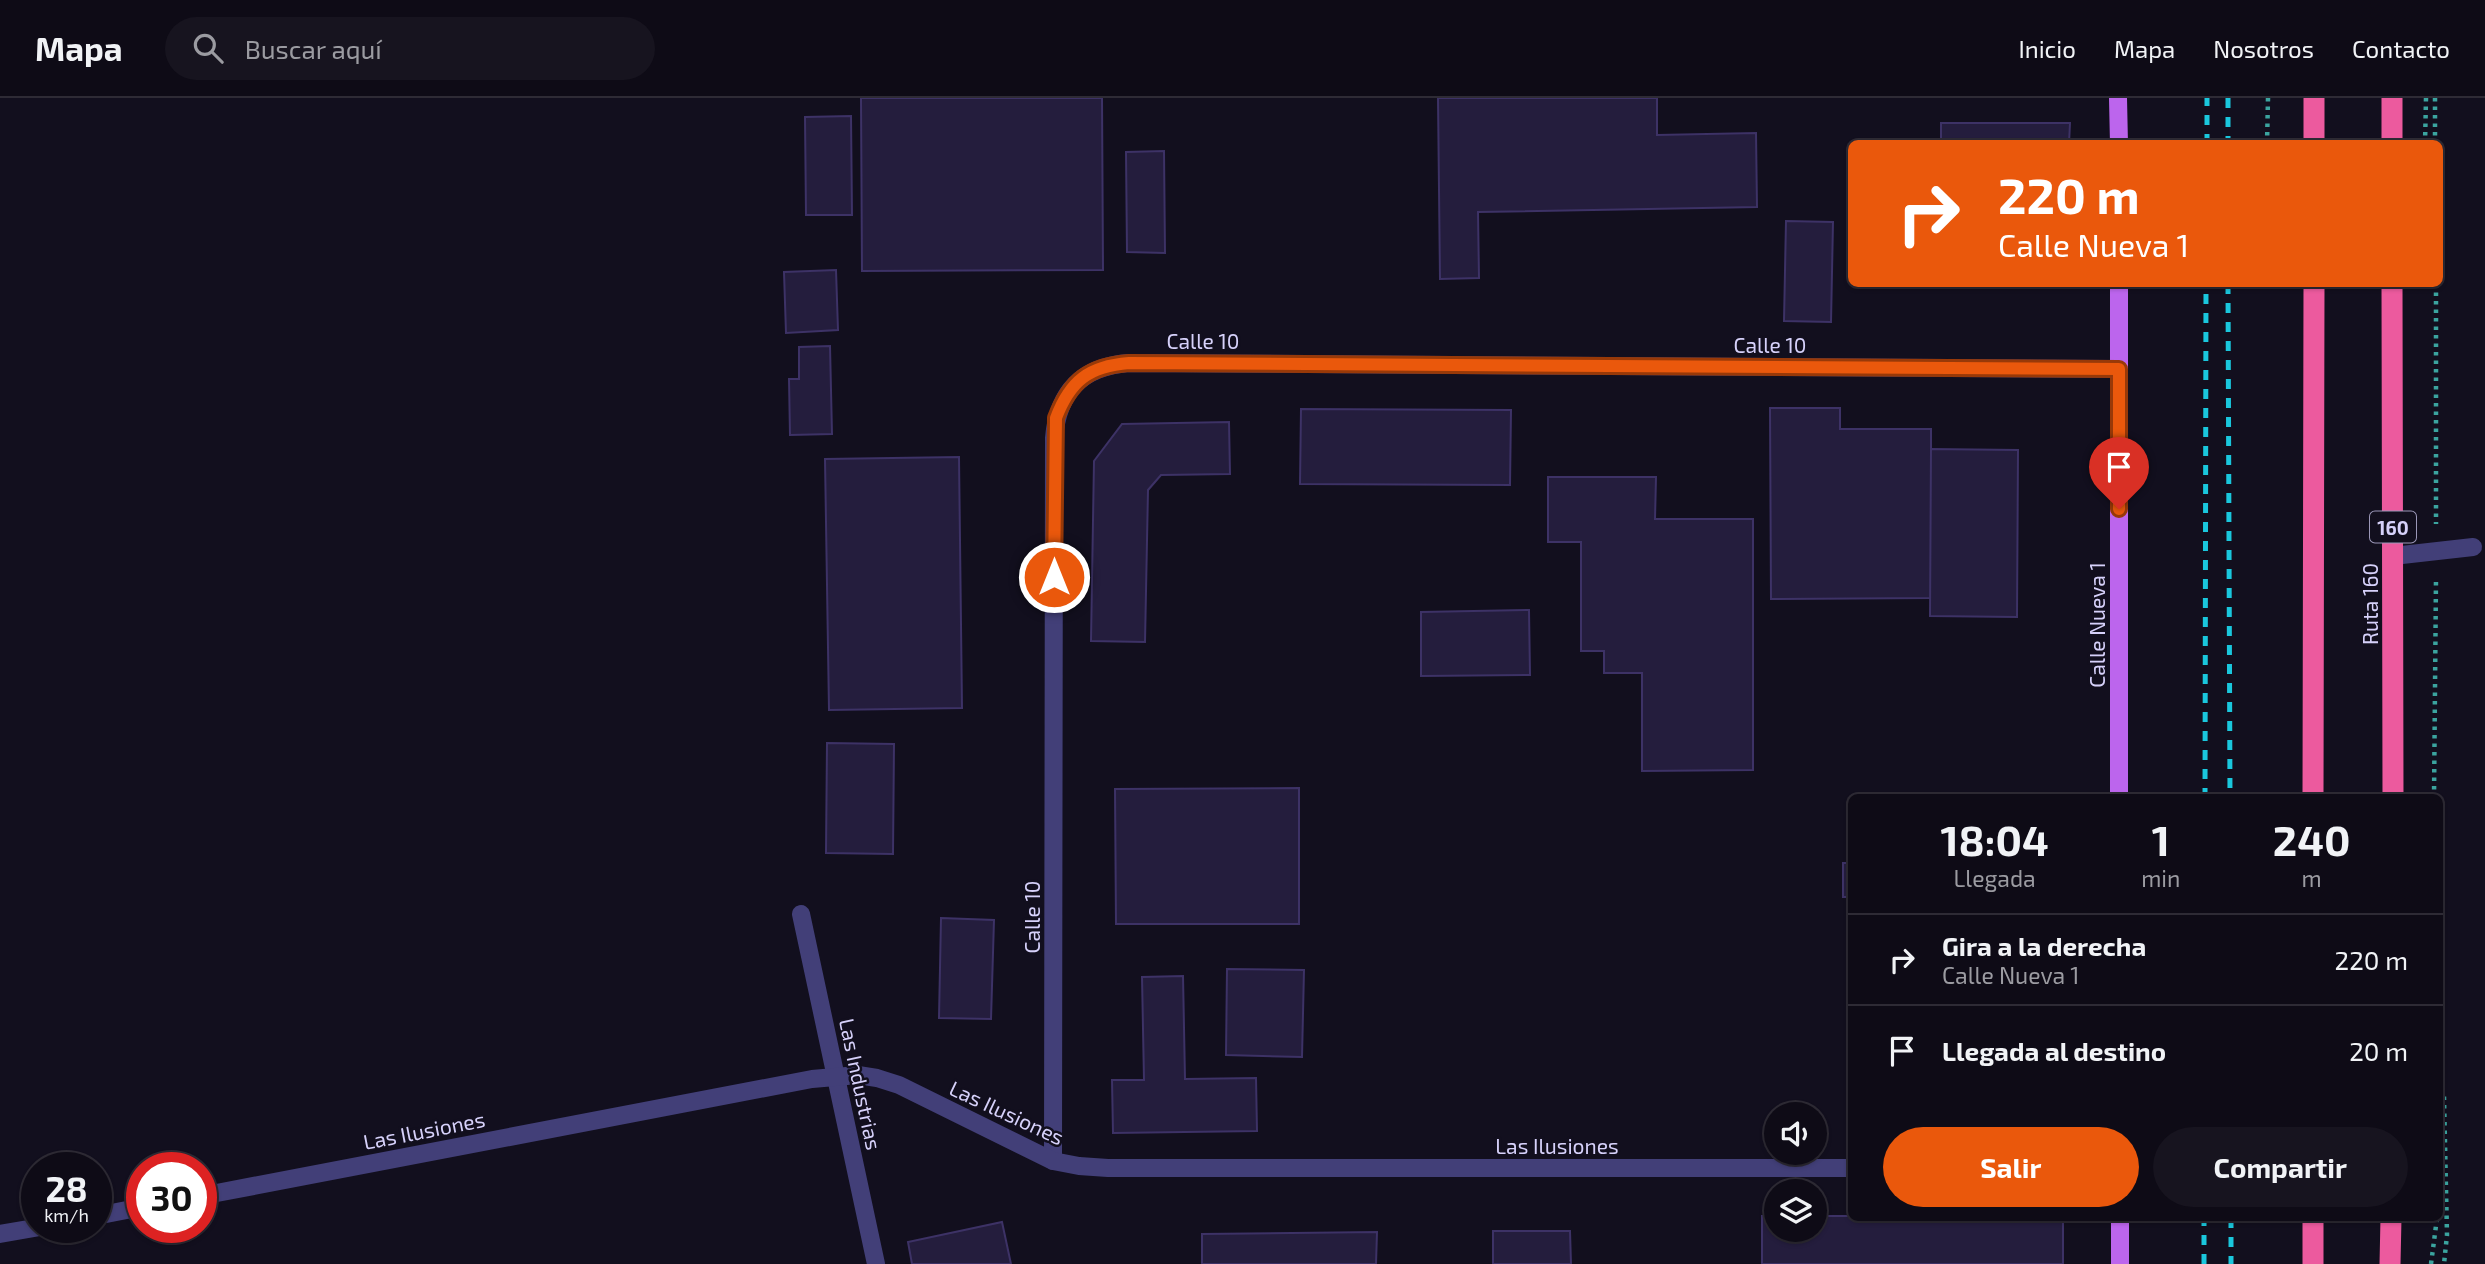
<!DOCTYPE html>
<html lang="es">
<meta charset="utf-8">
<style>
body{margin:0;font-family:"Exo 2",sans-serif;background:#17141f;color:#f1f3f6;height:100vh;display:flex;flex-direction:column;font-size:26px;white-space:nowrap}
*{box-sizing:border-box;margin:0}
p{font-size:23px;color:#9b9ba1}
.icon{flex:none;width:38px;height:38px;fill:none;stroke:currentColor;stroke-width:2;stroke-linecap:round;stroke-linejoin:round}
.map{position:relative;flex:1;overflow:hidden}
.drawer{position:absolute;left:1848px;top:696px;width:595px;height:427px;display:flex;flex-direction:column;background:#0e0b16;border-radius:10px;box-shadow:0 2px 5px #0004,0 0 0 2px #2e2b35}
.drawer>*{flex:none}
.guide{position:absolute;left:1848px;top:42px;width:595px;height:147px;border-radius:10px;box-shadow:0 2px 5px #0004,0 0 0 2px #2e2b35;background:#ea580c;color:#fff;overflow:hidden}
.fabs{position:absolute;left:1764px;top:1004px;display:grid;gap:14px}
.fabs a{display:grid;place-items:center;width:63px;height:63px;border-radius:50%;background:#0e0b16;box-shadow:0 2px 5px #0004,0 0 0 2px #2e2b35;font-size:35px}
.speed{position:absolute;left:21px;top:1054px;display:flex;gap:14px;font-size:35px;font-weight:700;text-align:center}
.speed>*{display:grid;place-content:center;width:91px;height:91px;border-radius:50%;background:#0e0b16;box-shadow:0 2px 5px #0004,0 0 0 2px #2e2b35;line-height:1}
.speed small{font-size:18px;font-weight:400}
.speed .limit{border:10px solid #d22;background:#fff;color:#111}
.pin{position:absolute;display:grid;place-items:center;width:60px;height:60px;color:#fff;margin:-72px -30px;border-radius:50% 50% 50% 0;rotate:-45deg;box-shadow:0 0 7px #0007}
.pin .icon{rotate:45deg}
.me{position:absolute;width:77px;margin:-38px;rotate:0deg;stroke-linejoin:round;filter:drop-shadow(0 0 5px #0008)}
.turn{display:flex;align-items:center;gap:24px;height:147px;padding:0 35px;font-size:32px}
.turn .icon{width:91px;height:91px;stroke-width:2.5}
.turn b{display:block;font-size:49px;line-height:60px}
.eta{display:flex;justify-content:space-evenly;align-items:center;height:119px;text-align:center}
.eta b{font-size:42px;font-weight:700;line-height:49px}
.action{display:flex;gap:14px;margin-top:auto;padding:14px 35px}
.action a{flex:1;height:80px;border-radius:42px;background:#ea580c;color:#fff;font-size:28px;font-weight:700;line-height:80px;text-align:center}
.action a+a{background:#17141f;color:#f1f3f6}
ul{padding:0;list-style:none}
li{display:flex;align-items:center;gap:21px;height:91px;padding:0 35px;border-top:2px solid #2e2b35}
li div{flex:1}
li b{display:block;font-size:26px}
li em{font-style:normal}
header{display:flex;align-items:center;gap:42px;box-sizing:border-box;height:98px;padding:0 35px;background:#0e0b16;border-bottom:2px solid #2e2b35}
header strong{font-size:33px}
nav{display:flex;gap:38px;margin-inline-start:auto;font-size:24px}
.search{width:490px;height:63px;background:#17141f;display:flex;align-items:center;gap:18px;box-sizing:border-box;padding:0 24px;border-radius:38px;color:#9b9ba1;font-size:26px}
.map>svg:first-child{display:block}
.building{fill:#241d3d;stroke:#3d3266;stroke-width:2}
.lines{fill:none;stroke-linecap:round;stroke-linejoin:round}
.path{stroke:#3ba49f;stroke-width:4.5;stroke-dasharray:3.5 5;stroke-linecap:butt}
.minor{stroke:#423f78;stroke-width:18}
.major{stroke:#bc65ed;stroke-width:18}
.highway{stroke:#ec5a9e;stroke-width:21}
.rail{stroke:#1ac7dd;stroke-width:5;stroke-dasharray:10 9;stroke-linecap:butt}
.route-casing{stroke:#983908;stroke-width:18}
.route{stroke:#ea580c;stroke-width:12}
.labels{text-anchor:middle;dominant-baseline:central;stroke-width:5;stroke-linejoin:round;paint-order:stroke}
.shield{fill:#120f1e;stroke:#9b97b8;stroke-width:2}
.shield-label{font-size:19px;font-weight:bold;fill:#d6d1fa}
.street-label{font-size:21px;fill:#d6d1fa;stroke:#120f1e}
</style>
<header>
<strong>Mapa</strong>
<div class="search"><svg class="icon" aria-label="search" viewBox="0 0 24 24"><circle cx="10" cy="10" r="6"/><path d="M15 15l6 6"/></svg>Buscar aquí</div>
<nav><a>Inicio</a><a>Mapa</a><a>Nosotros</a><a>Contacto</a></nav>
</header>
<div class="map">
<svg width="2485" height="1166" viewBox="0 0 2485 1166">
<rect width="100%" height="100%" fill="#120f1e"/>
<g class="building">
<polygon points="861,0 1102,0 1103,172 862,173"/>
<polygon points="1438,0 1657,0 1657,37 1756,35 1757,109 1478,114 1479,180 1440,181"/>
<polygon points="851,18 852,117 806,117 805,19"/>
<polygon points="1941,25 2070,25 2069,46 1941,46"/>
<polygon points="1164,53 1165,155 1127,154 1126,54"/>
<polygon points="1786,123 1833,124 1831,224 1784,223"/>
<polygon points="836,172 838,232 786,235 784,174"/>
<polygon points="830,248 832,336 790,337 789,281 799,281 799,249"/>
<polygon points="1770,310 1840,310 1840,331 1931,331 1931,500 1771,501"/>
<polygon points="1301,311 1511,312 1510,387 1300,386"/>
<polygon points="1229,324 1230,376 1161,377 1148,392 1145,544 1091,543 1094,363 1122,326"/>
<polygon points="1931,351 2018,352 2017,519 1930,518"/>
<polygon points="959,359 962,610 829,612 825,361"/>
<polygon points="1548,379 1656,379 1655,421 1753,421 1753,672 1642,673 1642,575 1604,575 1604,553 1581,553 1581,444 1548,444"/>
<polygon points="1529,512 1530,577 1421,578 1421,514"/>
<polygon points="827,645 894,646 893,756 826,755"/>
<polygon points="1299,690 1299,826 1116,826 1115,691"/>
<rect x="1843" y="765" width="9" height="34"/>
<polygon points="941,820 994,822 991,921 939,920"/>
<polygon points="1227,871 1304,872 1302,959 1226,957"/>
<polygon points="1183,878 1185,981 1256,980 1257,1033 1113,1035 1112,982 1144,982 1142,879"/>
<polygon points="1762,1118 1776,1118 1776,1132 1815,1132 1815,1118 1852,1118 1852,1120 2063,1120 2063,1166 1762,1166"/>
<polygon points="1002,1124 1011,1166 912,1166 908,1144"/>
<polygon points="1493,1133 1570,1133 1571,1166 1493,1166"/>
<polygon points="1377,1134 1376,1166 1202,1166 1202,1136"/>
</g>
<g class="lines">
<g class="path">
<polyline points="2435,0 2435,46"/>
<polyline points="2267,46 2268,0"/>
<polyline points="2425,46 2426,0"/>
<polyline points="2436,186 2436,426"/>
<polyline points="2434,700 2436,480"/>
<polyline points="2440,982 2444,998 2447,1137 2444,1166"/>
<polyline points="2431,1166 2437,1120"/>
</g>
<g class="minor">
<polyline points="2393,458 2473,449"/>
<polyline points="801,816 876,1166"/>
<path d="M 1053,1063 L 1054,340 C 1058,293 1082,269 1128,265 L 2119,271"/>
<polyline points="201,1098 812,981 858,977 877,980 899,987 1053,1063 1079,1068 1108,1070 1852,1070"/>
<polyline points="96,1118 142,1109"/>
<polyline points="0,1136 40,1129"/>
</g>
<g class="major">
<polyline points="2118,0 2119,46"/>
<polyline points="2119,186 2119,700"/>
<polyline points="2120,1120 2120,1166"/>
</g>
<g class="highway">
<polyline points="2392,0 2392,46"/>
<polyline points="2314,46 2314,0"/>
<polyline points="2392,186 2393,700"/>
<polyline points="2313,700 2314,186"/>
<polyline points="2313,1166 2313,1120"/>
<polyline points="2390,1166 2391,1120"/>
</g>
<g class="rail">
<polyline points="2228,0 2228,46"/>
<polyline points="2207,46 2207,0"/>
<polyline points="2228,186 2230,700"/>
<polyline points="2205,700 2206,186"/>
<polyline points="2231,1120 2231,1166"/>
<polyline points="2204,1166 2204,1120"/>
</g>
</g>
<g class="lines">
<g class="route-casing">
<path id="route" d="M 1054,479 L 1056,320 C 1070,283 1089,268 1129,265 L 2119,271 L 2119,411"/>
</g>
<use href="#route" class="route"/>
</g>
<g class="labels">
<rect class="shield" x="2370" y="413.5" width="46" height="31" rx="5"/>
<g class="shield-label">
<text x="2393" y="429">160</text>
</g>
<g class="street-label">
<text x="1203" y="242">Calle 10</text>
<text x="1770" y="246">Calle 10</text>
<text transform="translate(2369 506) rotate(-90)">Ruta 160</text>
<text transform="translate(2096 527) rotate(-90)">Calle Nueva 1</text>
<text transform="translate(1031 819) rotate(-90)">Calle 10</text>
<text transform="translate(861 986) rotate(78)">Las Industrias</text>
<text transform="translate(1007 1014) rotate(25)">Las Ilusiones</text>
<text transform="translate(424 1032) rotate(-11)">Las Ilusiones</text>
<text x="1557" y="1047">Las Ilusiones</text>
</g>
</g>
</svg>
<div class="fabs">
<a><svg class="icon" aria-label="sound" viewBox="0 0 24 24"><path d="M4 9h4l5-4v14l-5-4H4zM17 9q2 3 0 6"/></svg></a>
<a><svg class="icon" aria-label="layers" viewBox="0 0 24 24"><path d="M12 4l9 5-9 5-9-5zM3 14l9 5 9-5"/></svg></a>
</div>
<div class="speed"><div>28<small>km/h</small></div><div class="limit">30</div></div>
<div class="pin" style="left:2119px;top:411px;background:#d93025"><svg class="icon" aria-label="arrive" viewBox="0 0 24 24"><path d="M6 21V4h12l-3 4 3 4H6"/></svg></div>
<svg class="me" style="left:1054px;top:479px" viewBox="-20 -20 40 40"><circle r="17" fill="#ea580c" stroke="#fff" stroke-width="3"/><path d="M0-11L8 9 0 5-8 9z" fill="#fff"/></svg>
<div class="guide">
<div class="turn"><svg class="icon" aria-label="right" viewBox="0 0 24 24"><path d="M7 20v-9h11M14 6l5 5-5 5"/></svg><div><b>220 m</b>Calle Nueva 1</div></div>
</div>
<section class="drawer">
<div class="eta">
<div><b>18:04</b><p>Llegada</p></div>
<div><b>1</b><p>min</p></div>
<div><b>240</b><p>m</p></div>
</div>
<ul>
<li><svg class="icon" aria-label="right" viewBox="0 0 24 24"><path d="M7 20v-9h11M14 6l5 5-5 5"/></svg><div><b>Gira a la derecha</b><p>Calle Nueva 1</p></div><em>220 m</em></li>
<li><svg class="icon" aria-label="arrive" viewBox="0 0 24 24"><path d="M6 21V4h12l-3 4 3 4H6"/></svg><div><b>Llegada al destino</b></div><em>20 m</em></li>
</ul>
<div class="action"><a>Salir</a><a>Compartir</a></div>
</section>
</div>
